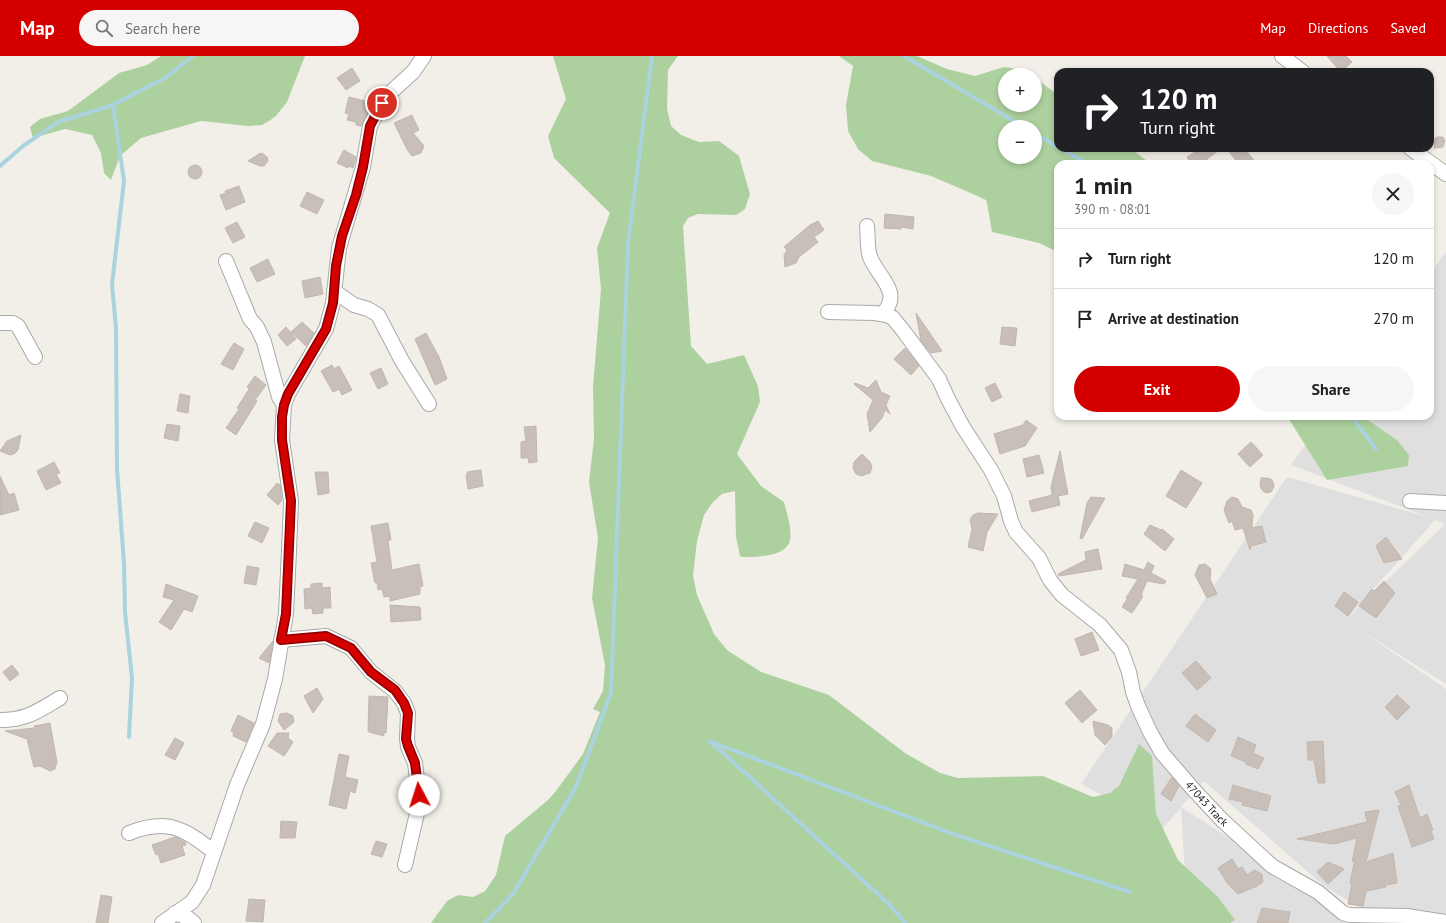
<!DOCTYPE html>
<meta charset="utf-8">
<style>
body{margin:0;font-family:"PT Sans",sans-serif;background:#f6f6f6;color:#202124;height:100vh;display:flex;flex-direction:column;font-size:15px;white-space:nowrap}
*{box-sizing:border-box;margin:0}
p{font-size:13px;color:#757577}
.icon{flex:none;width:22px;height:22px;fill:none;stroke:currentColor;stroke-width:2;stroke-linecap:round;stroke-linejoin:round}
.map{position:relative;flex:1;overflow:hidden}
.sheet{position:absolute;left:1054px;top:104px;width:380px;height:260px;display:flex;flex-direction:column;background:#fff;border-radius:12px;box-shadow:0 2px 6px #0003}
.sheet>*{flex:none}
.top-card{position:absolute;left:1054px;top:12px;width:380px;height:84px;border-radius:12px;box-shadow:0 2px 6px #0003;background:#202124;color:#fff;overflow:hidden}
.tools{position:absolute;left:998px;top:12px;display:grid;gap:8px}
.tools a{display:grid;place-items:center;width:44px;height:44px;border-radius:50%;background:#fff;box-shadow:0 2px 6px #0003;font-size:20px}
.pin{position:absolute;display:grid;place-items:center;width:34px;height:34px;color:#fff;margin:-17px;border:2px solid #fff;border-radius:50%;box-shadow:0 1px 4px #0007}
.me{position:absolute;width:44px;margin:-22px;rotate:355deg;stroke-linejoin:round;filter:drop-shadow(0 0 3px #0008)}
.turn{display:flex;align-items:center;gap:14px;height:84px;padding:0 20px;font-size:18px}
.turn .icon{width:52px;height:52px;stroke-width:2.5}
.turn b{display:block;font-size:28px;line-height:34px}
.round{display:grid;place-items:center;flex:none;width:42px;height:42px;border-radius:21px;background:#f6f6f6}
.overview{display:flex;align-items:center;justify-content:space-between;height:68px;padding:0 20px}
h1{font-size:24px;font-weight:700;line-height:30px}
.primary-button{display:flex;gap:8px;margin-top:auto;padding:8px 20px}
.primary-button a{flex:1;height:46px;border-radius:24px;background:#d40000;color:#fff;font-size:16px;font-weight:700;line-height:46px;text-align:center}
.primary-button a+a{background:#f6f6f6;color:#202124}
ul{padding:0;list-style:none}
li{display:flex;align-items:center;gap:12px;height:60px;padding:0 20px;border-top:1px solid #e0e0e0}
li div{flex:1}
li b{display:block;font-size:15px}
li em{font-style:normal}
header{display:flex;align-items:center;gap:24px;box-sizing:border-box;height:56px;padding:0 20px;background:#d40000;color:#fff}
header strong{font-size:19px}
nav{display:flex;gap:22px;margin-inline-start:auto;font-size:14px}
.search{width:280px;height:36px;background:#f6f6f6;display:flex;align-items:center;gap:10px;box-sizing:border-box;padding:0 14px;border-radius:22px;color:#757577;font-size:15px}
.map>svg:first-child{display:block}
.residential{fill:#e0dfdf;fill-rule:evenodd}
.forest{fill:#add19e;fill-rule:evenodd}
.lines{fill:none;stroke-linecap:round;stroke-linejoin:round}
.stream{stroke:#aad3df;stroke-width:4}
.building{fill:#c7bfb8;stroke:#c4b6ab}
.street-casing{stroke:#a9a9a9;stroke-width:16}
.street{stroke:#fff;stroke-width:14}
.route-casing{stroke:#8a0000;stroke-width:10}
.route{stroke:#d40000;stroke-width:7}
.labels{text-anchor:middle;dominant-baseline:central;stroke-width:4;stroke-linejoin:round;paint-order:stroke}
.street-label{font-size:11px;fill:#222;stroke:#fff}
</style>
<header>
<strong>Map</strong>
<div class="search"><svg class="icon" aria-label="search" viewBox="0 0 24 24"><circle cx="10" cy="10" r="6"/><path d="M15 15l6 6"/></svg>Search here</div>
<nav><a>Map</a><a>Directions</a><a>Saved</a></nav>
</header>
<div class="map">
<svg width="1446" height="867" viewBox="0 0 1446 867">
<rect width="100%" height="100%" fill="#f2efe9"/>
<path class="residential" d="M 1446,196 L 1446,628 L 1360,574 L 1446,633 L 1446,858 L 1360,852 L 1324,830 L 1204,725 L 1181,751 L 1349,859 L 1394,867 L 1188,867 L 1181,752 L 1163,772 L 1081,728 L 1287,421 L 1428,461 L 1291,409 L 1326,360 L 1430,360 L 1430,218 ZM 1435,464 L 1445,468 L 1345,565 Z"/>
<g class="forest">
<polygon points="161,0 305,0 287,46 276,60 269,65 262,69 248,70 201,65 141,82 120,100 111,124 104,117 101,97 92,79 65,73 33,82 30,71 40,63 68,55 119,17 147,9"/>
<path d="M 553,0 L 678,0 L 668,14 L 667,53 L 671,70 L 681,79 L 699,86 L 719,85 L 739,100 L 750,138 L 745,153 L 736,159 L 698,158 L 688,162 L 683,170 L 691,290 L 707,308 L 744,299 L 758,330 L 760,346 L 737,398 L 761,430 L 784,446 C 787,458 792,472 790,484 C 787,501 756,501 742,501 L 740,500 L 736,481 L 735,435 L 722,438 L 713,446 L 704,459 L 697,485 L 693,519 L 697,539 L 714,578 L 727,594 L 761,616 L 829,639 L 905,697 L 940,717 L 958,722 L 1043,720 L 1093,741 L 1110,737 L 1119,730 L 1139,688 L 1152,700 L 1156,758 L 1178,804 L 1218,841 L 1235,864 L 1230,867 L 431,867 L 447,845 L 458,839 L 473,841 L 485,835 L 496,819 L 505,780 L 548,744 L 556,735 L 583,698 L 600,656 L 593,653 L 603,635 L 605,609 L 592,542 L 598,482 L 589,426 L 594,383 L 593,331 L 601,233 L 597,192 L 610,157 L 554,102 L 548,80 L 566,43 Z"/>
<path d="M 839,0 L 917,0 L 947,13 L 975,20 L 1004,11 L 1024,14 L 1031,19 L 1005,19 L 1005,49 L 1035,49 L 1035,22 L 1058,39 L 1058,92 L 1130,92 L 1151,108 L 1058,108 L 1058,196 L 1039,187 L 992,176 L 987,147 L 986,144 L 973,138 L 931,120 L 872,105 L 858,93 L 848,75 L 846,49 L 853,10 ZM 1005,71 L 1035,71 L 1035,101 L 1005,101 Z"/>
<polygon points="1287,360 1362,360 1397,384 1409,399 1408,410 1327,424"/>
</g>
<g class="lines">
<g class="stream">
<polyline points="904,0 1024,71"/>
<polyline points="113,49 124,125 112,228 116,272 117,413 124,507 125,556 132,622 129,681"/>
<polyline points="1035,78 1058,91"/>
<polyline points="1060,92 1088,108"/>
<polyline points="0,110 23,90 58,66 113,49 165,22 193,0"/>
<polyline points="1351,360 1376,393"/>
<polyline points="709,685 953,778 1130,836"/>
<polyline points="711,686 890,849 905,867"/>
<polyline points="485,867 513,838 576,731 611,637 628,188 652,0"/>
</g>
</g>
<g class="building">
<polygon points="1327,0 1346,0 1352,6 1341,16"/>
<polygon points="352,12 360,25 346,34 337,22"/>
<polygon points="349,41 373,47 361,70 356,69 356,66 347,64 349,58 345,57"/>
<polygon points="412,59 419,74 413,77 424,90 421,97 412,100 408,95 394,67"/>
<polygon points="1438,81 1443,81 1445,85 1444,87 1443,91 1434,92 1435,82"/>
<polygon points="1191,92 1222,92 1207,103 1211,108 1192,108 1187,101 1194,97"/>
<polygon points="1226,92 1244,92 1257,108 1239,108"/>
<polygon points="344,94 356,101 353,112 349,110 348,112 337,107"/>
<polygon points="262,97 267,101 268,105 264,110 260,110 248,105 259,98"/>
<circle cx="195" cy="116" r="7"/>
<polygon points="239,130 245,146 226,154 220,139 226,137 225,135"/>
<polygon points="307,136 324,144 317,158 300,150"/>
<polygon points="885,158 914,161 913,173 901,171 901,173 884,172"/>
<polygon points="818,165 824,174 814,181 818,186 799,201 796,207 785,211 784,199 787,194 784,191 810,169"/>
<polygon points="237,166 245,181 233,187 225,172"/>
<polygon points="268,203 275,218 257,226 250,212"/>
<polygon points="320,221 323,238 305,242 302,225"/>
<polygon points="916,257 942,295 931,297 921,285"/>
<polygon points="302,266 314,277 306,290 291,276"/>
<polygon points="286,271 296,283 287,290 278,279"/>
<polygon points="1002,271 1017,272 1015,290 1000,288"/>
<polygon points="426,277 439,301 447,323 435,329 415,283"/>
<polygon points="234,287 244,293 233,314 221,308"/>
<polygon points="905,292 919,310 911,319 894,303"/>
<polygon points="332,309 334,313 339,310 352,334 342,339 339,333 333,336 321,315"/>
<polygon points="381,312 388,328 378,333 370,317"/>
<polygon points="255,320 266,329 255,344 257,345 236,379 226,372 239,353 237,352 249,333 247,331"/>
<polygon points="876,324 881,336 890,340 886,349 890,358 885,354 882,362 870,376 867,358 873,344 854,328 855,327 868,332"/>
<polygon points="995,327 1002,341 992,346 985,332"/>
<polygon points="180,338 190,340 188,357 177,355"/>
<polygon points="1026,364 1037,372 1025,390 1000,398 994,378 1023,369"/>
<polygon points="167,368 180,370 178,385 164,382"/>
<polygon points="536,370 537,406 529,407 528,402 521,402 521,386 526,385 524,371"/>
<polygon points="21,379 18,394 14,398 10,399 0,395 7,385"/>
<polygon points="1251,386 1263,399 1250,411 1238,398"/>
<polygon points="1060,395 1068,438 1058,440 1060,449 1032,456 1029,445 1052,439 1051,431"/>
<polygon points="862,398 870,406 872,411 870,417 861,420 856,418 853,412 854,406"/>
<polygon points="1039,399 1044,417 1027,421 1023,403"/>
<polygon points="54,406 60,417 56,418 61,427 46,434 37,415"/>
<polygon points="481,414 483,430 468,433 466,419 467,419 467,416"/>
<polygon points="1181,414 1202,427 1186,452 1166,440"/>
<polygon points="315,416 328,416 329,437 318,439"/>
<polygon points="0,420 9,439 14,437 19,454 0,459"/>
<polygon points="1261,422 1268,422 1272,424 1274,430 1271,436 1266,437 1262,434 1260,430"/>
<polygon points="277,427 280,429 282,444 278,449 267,439"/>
<polygon points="1091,441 1105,442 1082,483 1080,482 1087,447"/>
<polygon points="1232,441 1238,443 1242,451 1251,454 1253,459 1252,472 1262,470 1266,486 1251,490 1250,494 1243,472 1235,474 1232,465 1229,467 1224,454 1227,445"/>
<polygon points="978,457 998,458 987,476 983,495 968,491 972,473 970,464 973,459"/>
<polygon points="255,466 269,472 262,487 248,480"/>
<polygon points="388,467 391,484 388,484 392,514 419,508 423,530 420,531 420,538 390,545 390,540 384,541 382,533 378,534 377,526 375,527 371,507 377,506 371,470"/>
<polygon points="1150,469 1161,474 1162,473 1174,483 1165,495 1144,478"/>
<polygon points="1386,481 1402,503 1384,507 1376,490"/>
<polygon points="1098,493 1102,513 1059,520 1058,518 1086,504 1085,496"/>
<polygon points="1148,506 1154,510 1151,517 1166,525 1164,528 1147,525 1141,539 1143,540 1132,557 1122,551 1127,543 1126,542 1138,523 1122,520 1125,508 1144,514"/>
<polygon points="1205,508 1211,513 1210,523 1217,538 1207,542 1195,519 1199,509"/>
<polygon points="247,510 259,512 256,529 244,527"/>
<polygon points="1384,525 1395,537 1376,562 1359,550 1372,533 1374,535"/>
<polygon points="322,527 322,532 330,531 331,552 323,552 323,557 313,558 312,552 305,553 304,533 311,532 311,528"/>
<polygon points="166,528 198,540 192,556 184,553 171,574 159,566 174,544 163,541"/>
<polygon points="1344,536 1358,546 1348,560 1335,550"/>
<polygon points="390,549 420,551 421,564 391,566"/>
<polygon points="1092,576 1099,594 1081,600 1075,583"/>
<polygon points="273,585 269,607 259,602"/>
<polygon points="1196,605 1211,622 1197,634 1182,617"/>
<polygon points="12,609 19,618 10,625 3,616"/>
<polygon points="317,632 323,643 313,657 304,640"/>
<polygon points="1080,634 1097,654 1082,667 1065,647"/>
<polygon points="1397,639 1410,651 1397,664 1385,651"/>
<polygon points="369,640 388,641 386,677 383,677 384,680 369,676 368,674"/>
<polygon points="287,657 293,660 294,666 284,674 278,665 280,658"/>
<polygon points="1195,658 1216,674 1208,686 1186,670"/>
<polygon points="238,659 254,667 246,686 233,680 234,677 231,675"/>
<polygon points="1093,665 1108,669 1112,672 1112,681 1105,689 1095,679"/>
<polygon points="50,667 57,706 55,713 50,715 40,710 34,711 27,683 5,675 35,672 34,670"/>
<polygon points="277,677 289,677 288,682 293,686 284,700 268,690"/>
<polygon points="1238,681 1256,689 1253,697 1264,702 1258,713 1246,708 1246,706 1231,700"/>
<polygon points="175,682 184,687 175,704 165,699"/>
<polygon points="1323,685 1325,727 1318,727 1314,704 1308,704 1307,686"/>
<polygon points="339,698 349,700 345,721 358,724 355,737 350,735 346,753 329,749"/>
<polygon points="1172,721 1179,730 1171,745 1161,738"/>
<polygon points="1233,729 1271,740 1267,755 1242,749 1243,746 1229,743"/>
<polygon points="1409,729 1420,762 1427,758 1433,774 1431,775 1434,783 1412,791 1398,750 1401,749 1395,736"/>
<polygon points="1379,754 1366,806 1393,797 1397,827 1385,829 1386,831 1366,835 1363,850 1348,848 1352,827 1350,827 1355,803 1352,806 1357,782 1334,788 1297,783 1367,766 1365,756"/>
<polygon points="281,765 297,766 295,782 280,782"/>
<polygon points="175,781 185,786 186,789 182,790 185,799 161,807 158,798 156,799 152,789"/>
<polygon points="376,785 387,788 382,801 371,798"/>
<polygon points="1232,803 1238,813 1242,811 1247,819 1254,814 1262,818 1263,826 1257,830 1238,838 1228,828 1218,812"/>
<polygon points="1328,806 1344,813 1328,828 1317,816"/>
<polygon points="101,839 112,841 108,867 96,867"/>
<polygon points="249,843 265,844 263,866 246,865"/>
<polygon points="1262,852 1290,856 1288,867 1257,867"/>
</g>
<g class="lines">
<g class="street-casing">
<g id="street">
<polyline points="1282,0 1303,16"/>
<polyline points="1410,92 1446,118"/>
<path d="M 867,170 C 868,179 867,192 870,201 C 877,220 904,237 882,258"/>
<polyline points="226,205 250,263 257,271 264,286 279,341 284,349"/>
<polyline points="334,235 354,249 368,253 378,259 402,305 429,348"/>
<path id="s1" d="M 828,256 L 874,257 L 887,259 L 893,262 L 905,277 L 939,323 L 948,343 L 963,371 L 991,414 L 1004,440 L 1011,465 L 1016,476 L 1039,502 L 1050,524 L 1062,539 L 1100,569 L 1121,594 L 1129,616 L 1133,636 L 1138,650 L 1150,676 L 1162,697 L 1193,733 L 1222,764 L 1272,810 L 1318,836 L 1343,857 L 1349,859 L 1407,860 L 1446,866"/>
<polyline points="0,267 13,267 18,270 35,301"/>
<polyline points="1410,445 1446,447"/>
<polyline points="281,584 326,580 351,592 371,616 395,635 404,647 408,657 407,683 408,691 415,707 419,739 418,753 405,809"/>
<path d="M 0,664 C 27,664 38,655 60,642"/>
<path d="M 129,777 C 167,762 184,772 214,796"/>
<polyline points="175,857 188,862 194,867"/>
<polyline points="162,867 192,846 203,829 237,729 263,668 275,623 286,558 289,495 291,445 282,384 284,349 288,338 326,273 333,247 339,192 363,111 370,70 382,47 391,36 413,16 424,0"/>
</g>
</g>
<use href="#street" class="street"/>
</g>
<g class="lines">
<g class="route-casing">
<polyline id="route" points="382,47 370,70 363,111 356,139 342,180 336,210 333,247 326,273 288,338 284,349 282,361 282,384 291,445 286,558 281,584 326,580 351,592 371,616 395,634 404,647 408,657 406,683 408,690 415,707 419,739"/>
</g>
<use href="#route" class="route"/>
</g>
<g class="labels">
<g class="street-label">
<text stroke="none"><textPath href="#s1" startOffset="653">47043 Track</textPath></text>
</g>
</g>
</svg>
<div class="tools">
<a>+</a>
<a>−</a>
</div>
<div class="pin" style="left:382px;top:47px;background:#d93025"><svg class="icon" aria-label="arrive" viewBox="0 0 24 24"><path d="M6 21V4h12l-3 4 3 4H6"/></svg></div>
<svg class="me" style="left:419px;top:739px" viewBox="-20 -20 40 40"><circle r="19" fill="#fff"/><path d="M0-13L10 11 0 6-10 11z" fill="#d40000"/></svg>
<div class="top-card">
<div class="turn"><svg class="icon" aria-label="right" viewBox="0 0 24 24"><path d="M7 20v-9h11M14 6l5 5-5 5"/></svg><div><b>120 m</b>Turn right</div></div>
</div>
<section class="sheet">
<div class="overview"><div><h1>1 min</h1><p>390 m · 08:01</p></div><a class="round"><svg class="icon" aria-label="close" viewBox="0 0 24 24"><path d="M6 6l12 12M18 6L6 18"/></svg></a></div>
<ul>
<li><svg class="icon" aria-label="right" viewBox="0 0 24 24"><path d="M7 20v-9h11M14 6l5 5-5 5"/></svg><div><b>Turn right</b></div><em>120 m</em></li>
<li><svg class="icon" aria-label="arrive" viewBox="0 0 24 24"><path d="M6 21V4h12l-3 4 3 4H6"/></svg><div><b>Arrive at destination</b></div><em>270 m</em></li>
</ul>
<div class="primary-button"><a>Exit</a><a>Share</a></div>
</section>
</div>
